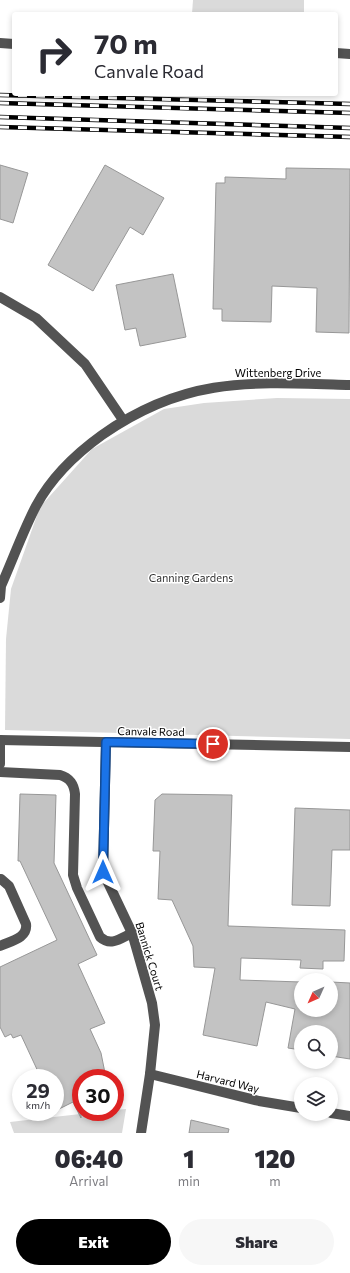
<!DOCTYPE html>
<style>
body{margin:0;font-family:Commissioner,sans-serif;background:#f7f7f7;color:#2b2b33;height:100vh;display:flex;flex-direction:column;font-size:15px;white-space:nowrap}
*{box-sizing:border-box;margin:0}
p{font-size:13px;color:#7c7c81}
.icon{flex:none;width:22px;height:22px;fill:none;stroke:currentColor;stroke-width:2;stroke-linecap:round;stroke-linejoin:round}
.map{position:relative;height:1133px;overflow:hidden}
.details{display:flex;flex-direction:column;background:#fff;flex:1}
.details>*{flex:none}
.hud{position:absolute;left:12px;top:12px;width:326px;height:84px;border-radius:4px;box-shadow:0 2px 6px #0003;background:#fff;color:#2b2b33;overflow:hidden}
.needle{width:26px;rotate:225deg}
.buttons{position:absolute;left:294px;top:973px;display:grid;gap:8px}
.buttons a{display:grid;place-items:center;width:44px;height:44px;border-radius:50%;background:#fff;box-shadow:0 2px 6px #0003;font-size:20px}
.speed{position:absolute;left:12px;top:1069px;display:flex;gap:8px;font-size:20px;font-weight:700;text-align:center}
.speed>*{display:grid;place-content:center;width:52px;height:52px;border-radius:50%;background:#fff;box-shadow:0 2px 6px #0003;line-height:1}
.speed small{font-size:10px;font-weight:400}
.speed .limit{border:6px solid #d22;background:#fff;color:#111}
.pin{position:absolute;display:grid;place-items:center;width:34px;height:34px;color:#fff;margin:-17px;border:2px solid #fff;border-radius:50%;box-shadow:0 1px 4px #0007}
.me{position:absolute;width:44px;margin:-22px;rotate:0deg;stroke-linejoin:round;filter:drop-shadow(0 0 3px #0008)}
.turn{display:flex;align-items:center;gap:14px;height:84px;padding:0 16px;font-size:18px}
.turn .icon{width:52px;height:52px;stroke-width:2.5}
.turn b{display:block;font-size:28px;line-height:34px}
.eta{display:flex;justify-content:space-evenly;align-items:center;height:68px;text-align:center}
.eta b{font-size:24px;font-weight:800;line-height:28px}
.button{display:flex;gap:8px;margin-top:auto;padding:8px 16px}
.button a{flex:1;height:46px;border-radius:24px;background:#000;color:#fff;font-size:16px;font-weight:800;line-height:46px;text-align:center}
.button a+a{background:#f7f7f7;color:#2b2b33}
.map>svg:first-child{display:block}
.green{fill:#dadada}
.building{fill:#c3c3c3;stroke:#979797}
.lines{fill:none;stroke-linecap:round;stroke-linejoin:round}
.minor{stroke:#535353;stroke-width:10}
.rail-casing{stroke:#000;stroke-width:4.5}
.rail{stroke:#fff;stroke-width:3;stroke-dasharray:9;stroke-linecap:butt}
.route-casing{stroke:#114b97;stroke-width:10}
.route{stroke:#1a73e8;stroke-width:7}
.labels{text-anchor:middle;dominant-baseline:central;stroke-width:3;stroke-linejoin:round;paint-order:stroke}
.street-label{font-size:11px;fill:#000;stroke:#fff}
.park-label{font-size:11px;fill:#313131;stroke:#fff}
</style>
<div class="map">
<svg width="350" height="1133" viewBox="0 0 350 1133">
<rect width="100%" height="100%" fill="#fff"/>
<g class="green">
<polygon points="193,0 304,0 304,14 192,14"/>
<polygon points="277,398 350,399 350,739 5,730 6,639 11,589 40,507 92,449 164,409 204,403"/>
<polygon points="126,1109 122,1133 14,1133 10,1122 98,1112 115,1112 115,1110"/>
</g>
<g class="building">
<polygon points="0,165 28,173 13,223 0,219"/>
<polygon points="105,165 164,198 143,235 130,227 93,291 48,265"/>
<polygon points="286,168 350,169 349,333 316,332 317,288 272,286 271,322 222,321 222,309 213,309 216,183 225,183 225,177 286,179"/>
<polygon points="173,274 186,337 140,346 136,328 125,330 116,285"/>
<polygon points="20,794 56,795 54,863 97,955 78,964 105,1023 90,1029 101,1053 106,1078 81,1078 81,1118 73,1102 55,1111 55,1078 41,1078 21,1035 13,1038 11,1034 5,1037 0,1027 0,967 57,940 20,861 18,861"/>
<polygon points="162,794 232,795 228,926 345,930 344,961 323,961 323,969 300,968 301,960 241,958 240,980 301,982 301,1010 331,1010 331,982 350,983 350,1059 331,1056 331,1032 301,1032 301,1050 288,1048 295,1009 266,1002 257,1046 203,1035 215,968 194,967 193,946 172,900 158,899 160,851 153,851 155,800"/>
<polygon points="295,808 350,810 350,850 332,850 330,906 292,905"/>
<polygon points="191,1120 229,1129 228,1133 189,1133"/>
</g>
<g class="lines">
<g class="minor">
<polyline points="0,43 14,44"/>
<polyline points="336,53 350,54"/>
<polyline points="0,297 36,318 85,364 123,420"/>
<path d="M 0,598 L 1,586 C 13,559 23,531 36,506 C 51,478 77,453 102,435 C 186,376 252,382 350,385"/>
<polyline points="0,740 350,747"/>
<polyline points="106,742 103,872 132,933 152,1003 155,1025 150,1074 141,1133"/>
<polyline points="0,764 0,740"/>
<path d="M 0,772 L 60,775 C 70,778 74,784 75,794 L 73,875 L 77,888 L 100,937 C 111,947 121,938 132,933"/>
<path d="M 0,946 C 11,941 28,938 26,924 L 9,886 L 1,879"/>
<polyline points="150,1074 259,1101 301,1108"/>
<polyline points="331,1113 350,1116"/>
</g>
<g class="rail-casing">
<g id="rail">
<polyline points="0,95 350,104"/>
<polyline points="0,103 350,113"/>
<polyline points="0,117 350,128"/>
<polyline points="0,127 350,137"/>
</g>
</g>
<use href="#rail" class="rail"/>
</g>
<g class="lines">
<g class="route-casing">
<polyline id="route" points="103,872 106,742 213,744"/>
</g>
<use href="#route" class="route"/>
</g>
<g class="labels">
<g class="street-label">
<text x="278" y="372">Wittenberg Drive</text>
<text transform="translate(151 731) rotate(1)">Canvale Road</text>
<text transform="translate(150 956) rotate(73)">Bannick Court</text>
<text transform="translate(228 1081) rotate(14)">Harvard Way</text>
</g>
<g class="park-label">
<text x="191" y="577">Canning Gardens</text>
</g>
</g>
</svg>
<div class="buttons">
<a><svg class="needle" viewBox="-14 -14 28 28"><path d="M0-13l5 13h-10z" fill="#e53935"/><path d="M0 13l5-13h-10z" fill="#7c7c81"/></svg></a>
<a><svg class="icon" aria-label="search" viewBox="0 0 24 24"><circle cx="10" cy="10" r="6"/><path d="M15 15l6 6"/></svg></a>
<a><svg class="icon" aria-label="layers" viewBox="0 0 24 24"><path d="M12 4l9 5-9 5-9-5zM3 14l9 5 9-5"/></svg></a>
</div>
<div class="speed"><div>29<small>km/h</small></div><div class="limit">30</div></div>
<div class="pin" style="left:213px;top:744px;background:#d93025"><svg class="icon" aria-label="arrive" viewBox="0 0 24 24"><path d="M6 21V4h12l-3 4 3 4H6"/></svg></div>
<svg class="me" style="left:103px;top:872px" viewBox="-20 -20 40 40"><path d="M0-17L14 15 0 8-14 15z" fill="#1a73e8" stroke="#fff" stroke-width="4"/></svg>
<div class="hud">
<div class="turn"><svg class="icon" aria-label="right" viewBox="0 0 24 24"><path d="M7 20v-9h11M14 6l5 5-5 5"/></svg><div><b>70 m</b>Canvale Road</div></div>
</div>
</div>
<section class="details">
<div class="eta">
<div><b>06:40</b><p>Arrival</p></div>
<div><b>1</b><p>min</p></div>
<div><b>120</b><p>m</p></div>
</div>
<div class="button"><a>Exit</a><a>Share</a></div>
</section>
